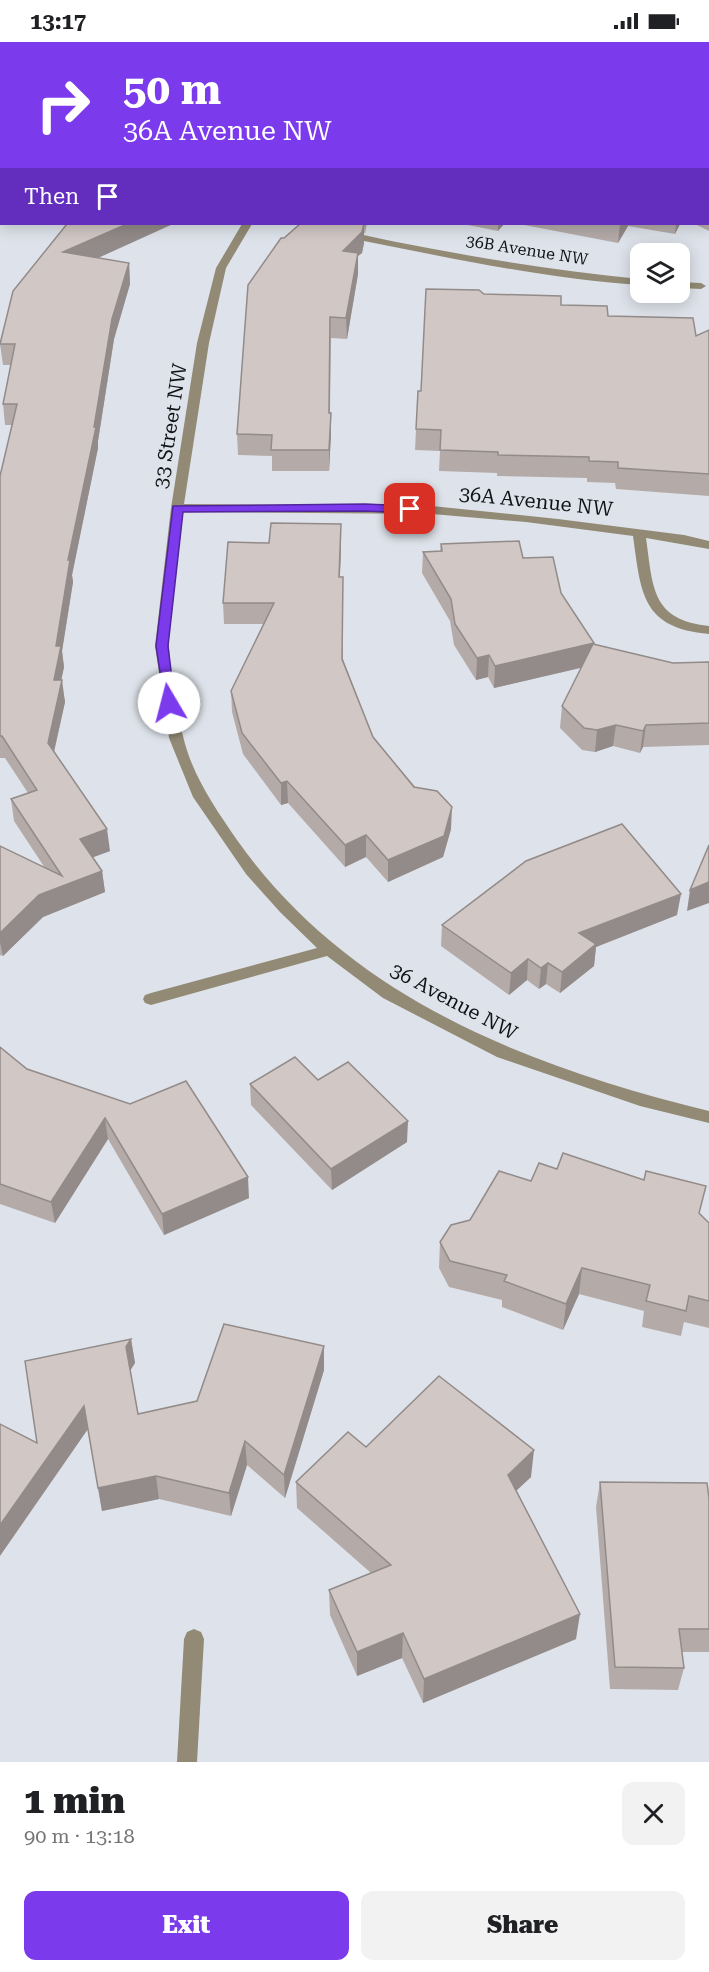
<!DOCTYPE html>
<meta charset="utf-8">
<style>
body{margin:0;font-family:"Roboto Serif",serif;background:#f2f2f2;color:#202124;height:100vh;display:flex;flex-direction:column;font-size:22px;white-space:nowrap}
*{box-sizing:border-box;margin:0}
p{font-size:20px;color:#757577}
.icon{flex:none;width:33px;height:33px;fill:none;stroke:currentColor;stroke-width:2;stroke-linecap:round;stroke-linejoin:round}
.map{position:relative;height:1720px;overflow:hidden}
.side{display:flex;flex-direction:column;background:#fff;flex:1}
.side>*{flex:none}
.banner{position:absolute;left:0px;top:0px;width:710px;height:183px;box-shadow:0 3px 15px #0003;background:#7c3aed;color:#fff;overflow:hidden}
.buttons{position:absolute;left:630px;top:201px;display:grid;gap:12px}
.buttons a{display:grid;place-items:center;width:60px;height:60px;border-radius:12px;background:#fff;box-shadow:0 3px 15px #0003;font-size:30px}
.pin{position:absolute;display:grid;place-items:center;width:51px;height:51px;color:#fff;margin:-26px;border-radius:12px;box-shadow:0 3px 9px #0006}
.me{position:absolute;width:66px;margin:-33px;rotate:352deg;stroke-linejoin:round;filter:drop-shadow(0 0 4px #0008)}
.turn{display:flex;align-items:center;gap:21px;height:126px;padding:0 24px;font-size:27px}
.turn .icon{width:78px;height:78px;stroke-width:2.5}
.turn b{display:block;font-size:42px;line-height:51px}
.then{display:flex;align-items:center;height:57px;padding:0 24px;background:#0003;gap:12px;font-size:22px}
.round{display:grid;place-items:center;flex:none;width:63px;height:63px;border-radius:12px;background:#f2f2f2}
.summary{display:flex;align-items:center;justify-content:space-between;height:102px;padding:0 24px}
h1{font-size:36px;font-weight:800;line-height:45px}
.primary-button{display:flex;gap:12px;margin-top:auto;padding:12px 24px}
.primary-button a{flex:1;height:69px;border-radius:12px;background:#7c3aed;color:#fff;font-size:24px;font-weight:800;line-height:69px;text-align:center}
.primary-button a+a{background:#f2f2f2;color:#202124}
.status{display:flex;justify-content:space-between;align-items:center;height:42px;padding:0 30px;background:#fff;direction:ltr}
.status svg{height:16px;fill:currentColor}
.map>svg:first-child{display:block}
.green{fill:#c0dbc2}
.lines{fill:none;stroke-linecap:round;stroke-linejoin:round}
.path{stroke:#7d8186;stroke-width:3;stroke-dasharray:1 3;stroke-linecap:butt}
.minor{fill:#928a75;fill-rule:evenodd}
.wall{fill:#b4aba9}
.shaded-wall{fill:#928b89}
.building{fill:#d1c7c4;stroke:#928b89;stroke-width:1.5}
.route{fill:#7c3aed;stroke:#51269a;stroke-width:1.5}
.labels{text-anchor:middle;dominant-baseline:central;stroke-width:6;stroke-linejoin:round;paint-order:stroke}
.far-street-label{font-size:16px;fill:#111215;stroke:#dee3eb}
.street-label{font-size:20px;fill:#111215;stroke:#dee3eb}
</style>
<div class="status"><b>13:17</b><svg viewBox="0 0 49 12"><path d="M0 12V9h3v3zM5 12V6h3v6zM10 12V3h3v9zM15 12V0h3v12zM26 1h20v11H26zM47 4h2v5h-2z"/></svg></div>
<div class="map">
<svg width="709" height="1720" viewBox="0 0 709 1720">
<rect width="100%" height="100%" fill="#dee3eb"/>
<polygon class="green" points="55,0 482,0 55,2"/>
<g class="lines">
<polyline class="path" points="430,2 433,0"/>
<g class="minor">
<polygon points="497,0 509,0 496,2"/>
<polygon points="565,0 575,0 576,2 566,2"/>
<polygon points="648,0 658,0 659,2 649,2"/>
<path d="M 242,182 L 252,182 L 226,226 L 209,301 L 184,462 L 432,464 L 558,477 L 684,493 L 709,499 L 709,507 L 646,496 C 653,545 651,578 709,584 L 709,592 C 642,586 641,552 633,494 L 526,480 L 432,472 L 183,470 C 180,500 176,530 173,560 C 172,574 168,590 169,605 C 170,631 177,669 183,694 C 192,733 215,766 237,798 C 349,956 527,1024 709,1069 L 709,1081 L 640,1064 L 497,1015 L 383,956 L 327,914 L 151,963 L 145,961 L 143,957 L 145,953 L 151,951 L 317,906 L 280,870 L 246,832 L 193,755 L 169,696 L 155,604 L 171,466 L 197,301 L 216,226 Z"/>
<path d="M 298,182 L 314,182 C 421,207 531,226 640,237 L 640,243 C 548,237 455,217 364,199 C 347,195 310,191 298,182 Z"/>
<polygon points="680,240 701,241 706,244 701,247 680,246"/>
<polygon points="194,1587 201,1590 204,1597 197,1720 177,1720 184,1597 187,1590"/>
</g>
</g>
<g class="wall">
<polygon points="693,0 709,0 709,17 708,16 708,2 695,2"/>
<polygon points="708,142 709,142 709,189 695,182 708,182"/>
<polygon points="300,182 367,182 365,191 364,191 364,201 362,211 358,214 358,232 347,297 331,296 330,371 331,371 331,392 329,429 272,429 272,414 238,413 237,392 284,196"/>
<polygon points="463,182 504,182 498,189"/>
<polygon points="519,182 680,182 675,192 628,184 618,201"/>
<polygon points="97,216 129,221 130,242 114,297 98,399 98,406 72,533 73,540 62,609 64,625 61,638 65,660 54,710 110,809 93,815 102,829 105,850 43,875 3,914 0,913 0,804 45,826 14,779 11,757 28,751 5,716 0,716 0,434 12,383 5,383 3,362 11,323 3,323 0,302"/>
<polygon points="484,252 561,263 696,294 709,288 709,454 616,447 615,441 587,440 587,436 497,434 497,431 439,429 440,409 415,408 416,387 421,349"/>
<polygon points="441,502 523,516 561,551 594,602 673,621 709,620 709,703 643,705 640,711 613,704 595,710 582,708 560,686 562,664 581,626 494,646 488,635 476,638 454,603 450,579 422,531 423,510 440,509"/>
<polygon points="341,503 340,535 343,617 373,695 451,787 443,815 388,840 366,815 345,825 288,761 281,763 243,712 232,670 231,649 264,582 224,582 223,561"/>
<polygon points="677,873 596,905 594,924 560,951 546,942 539,947 527,938 509,953 441,904 442,883"/>
<polygon points="0,1005 27,1027 249,1156 164,1193 108,1097 55,1181 0,1162"/>
<polygon points="318,1038 407,1100 332,1148 251,1063 250,1042"/>
<polygon points="531,1139 700,1172 709,1181 709,1286 684,1280 681,1294 642,1285 644,1269 579,1252 563,1288 502,1265 502,1258 449,1245 439,1226 440,1200 470,1178"/>
<polygon points="131,1297 135,1321 130,1328 138,1372 197,1359 324,1304 324,1328 285,1456 247,1423 231,1474 159,1457 102,1469 88,1388 37,1401"/>
<polygon points="366,1405 531,1435 516,1449 576,1597 423,1661 402,1616 357,1634 330,1573 329,1548 371,1531 297,1466 296,1440"/>
<polygon points="600,1440 709,1456 709,1610 682,1610 684,1626 678,1648 610,1647 596,1465"/>
</g>
<g class="shaded-wall">
<polygon points="708,84 709,84 709,102 708,103"/>
<polygon points="127,182 173,182 65,231 63,210"/>
<polygon points="364,182 364,201 362,211 358,214 358,232 347,297 346,276 343,209"/>
<polygon points="498,182 504,182 498,189"/>
<polygon points="620,182 628,182 628,184 618,201"/>
<polygon points="676,182 680,182 675,192"/>
<polygon points="129,221 130,242 114,297 98,399 98,406 72,533 73,540 62,609 64,625 57,659 62,638 65,660 51,723 48,701 54,638 56,604 68,518 112,277"/>
<polygon points="331,371 331,392 329,429 329,408"/>
<polygon points="341,482 341,503 339,557 339,535"/>
<polygon points="594,601 592,623 494,646 495,624"/>
<polygon points="489,613 488,635 476,638 477,616"/>
<polygon points="616,683 613,704 595,710 597,688"/>
<polygon points="646,683 643,705 640,711 643,689"/>
<polygon points="287,739 288,761 281,763 281,741"/>
<polygon points="452,765 451,787 443,815 388,840 388,818"/>
<polygon points="107,787 110,809 83,819 80,797"/>
<polygon points="366,793 366,815 345,825 345,803"/>
<polygon points="102,829 105,850 43,875 3,914 0,900 0,891 39,853"/>
<polygon points="709,840 709,861 687,869 690,848"/>
<polygon points="681,852 677,873 596,905 594,924 560,951 562,930 579,891"/>
<polygon points="528,917 527,938 509,953 511,931"/>
<polygon points="548,921 546,942 539,947 541,926"/>
<polygon points="105,1076 108,1097 55,1181 51,1160"/>
<polygon points="408,1079 407,1100 332,1148 331,1127"/>
<polygon points="248,1135 249,1156 164,1193 162,1172"/>
<polygon points="582,1226 579,1252 563,1288 566,1262"/>
<polygon points="131,1297 135,1321 130,1329 126,1305"/>
<polygon points="324,1304 324,1328 285,1456 284,1433"/>
<polygon points="84,1364 88,1387 0,1514 0,1483"/>
<polygon points="245,1399 247,1423 231,1474 229,1451"/>
<polygon points="534,1408 531,1435 505,1459 508,1433"/>
<polygon points="156,1434 159,1457 102,1469 98,1446"/>
<polygon points="580,1572 576,1597 423,1661 424,1637"/>
<polygon points="403,1591 402,1616 357,1634 357,1610"/>
</g>
<g class="building">
<polygon points="332,0 367,0 372,2 330,2"/>
<rect x="708" y="29" width="1" height="55"/>
<rect x="708" y="142" width="1" height="25"/>
<polygon points="67,182 127,182 63,210 129,221 112,277 94,385 96,385 68,518 70,518 56,604 61,604 54,638 62,638 48,701 107,787 80,797 102,829 39,853 0,891 0,804 62,834 11,757 37,748 2,694 0,694 0,434 17,362 3,362 15,302 0,302 13,249"/>
<polygon points="300,182 364,182 362,190 343,209 358,211 346,276 330,275 329,371 331,371 329,408 271,408 272,393 237,392 248,243 281,196 284,196"/>
<polygon points="426,247 479,248 484,252 561,254 561,263 607,264 608,274 693,276 696,294 709,288 709,432 618,426 618,420 589,419 589,415 498,413 498,410 440,408 441,388 416,387 418,349 421,349"/>
<polygon points="271,481 341,482 339,535 343,535 342,617 373,695 414,745 437,749 452,765 444,794 388,818 366,793 345,803 287,739 281,741 242,691 231,649 274,561 223,561 228,500 269,501"/>
<polygon points="519,499 523,516 553,515 561,551 594,601 495,624 489,613 477,616 455,582 451,557 423,510 442,509 441,502"/>
<polygon points="593,602 673,621 709,620 709,681 646,683 643,689 616,683 597,688 584,686 562,664"/>
<polygon points="622,782 681,852 579,891 596,902 562,930 548,921 541,926 528,917 511,931 442,883 526,819"/>
<polygon points="709,803 709,840 690,848"/>
<polygon points="0,1005 27,1027 130,1062 186,1039 248,1135 162,1172 105,1076 51,1160 0,1142"/>
<polygon points="295,1015 318,1038 348,1020 408,1079 331,1127 250,1042"/>
<polygon points="563,1111 644,1138 646,1129 706,1144 699,1171 709,1181 709,1259 689,1254 686,1269 646,1259 650,1243 582,1226 566,1262 504,1239 507,1233 450,1219 440,1200 451,1183 470,1178 499,1129 531,1139 539,1121 557,1127"/>
<polygon points="224,1282 324,1304 284,1433 245,1399 229,1451 156,1434 98,1446 84,1364 0,1483 0,1382 37,1401 25,1319 131,1297 126,1305 138,1372 197,1359"/>
<polygon points="439,1334 534,1408 508,1433 580,1572 424,1637 403,1591 357,1610 329,1548 391,1523 296,1440 348,1390 366,1405"/>
<polygon points="600,1440 707,1441 709,1456 709,1587 679,1587 684,1626 615,1625"/>
</g>
<polygon class="route" points="365,462 410,464 416,467 410,471 365,469 183,470 168,604 175,661 173,663 165,663 156,604 173,464"/>
<g class="labels">
<g class="far-street-label">
<text transform="translate(527 208) rotate(9)">36B Avenue NW</text>
</g>
<g class="street-label">
<text transform="translate(170 384) rotate(-81)">33 Street NW</text>
<text transform="translate(536 459) rotate(6)">36A Avenue NW</text>
<text transform="translate(454 959) rotate(28)">36 Avenue NW</text>
</g>
</g>
</svg>
<div class="buttons">
<a><svg class="icon" aria-label="layers" viewBox="0 0 24 24"><path d="M12 4l9 5-9 5-9-5zM3 14l9 5 9-5"/></svg></a>
</div>
<div class="pin" style="left:410px;top:467px;background:#d93025"><svg class="icon" aria-label="arrive" viewBox="0 0 24 24"><path d="M6 21V4h12l-3 4 3 4H6"/></svg></div>
<svg class="me" style="left:169px;top:661px" viewBox="-20 -20 40 40"><circle r="19" fill="#fff"/><path d="M0-13L10 11 0 6-10 11z" fill="#7c3aed"/></svg>
<div class="banner">
<div class="turn"><svg class="icon" aria-label="right" viewBox="0 0 24 24"><path d="M7 20v-9h11M14 6l5 5-5 5"/></svg><div><b>50 m</b>36A Avenue NW</div></div>
<div class="then">Then<svg class="icon" aria-label="arrive" viewBox="0 0 24 24"><path d="M6 21V4h12l-3 4 3 4H6"/></svg></div>
</div>
</div>
<section class="side">
<div class="summary"><div><h1>1 min</h1><p>90 m · 13:18</p></div><a class="round"><svg class="icon" aria-label="close" viewBox="0 0 24 24"><path d="M6 6l12 12M18 6L6 18"/></svg></a></div>
<div class="primary-button"><a>Exit</a><a>Share</a></div>
</section>
